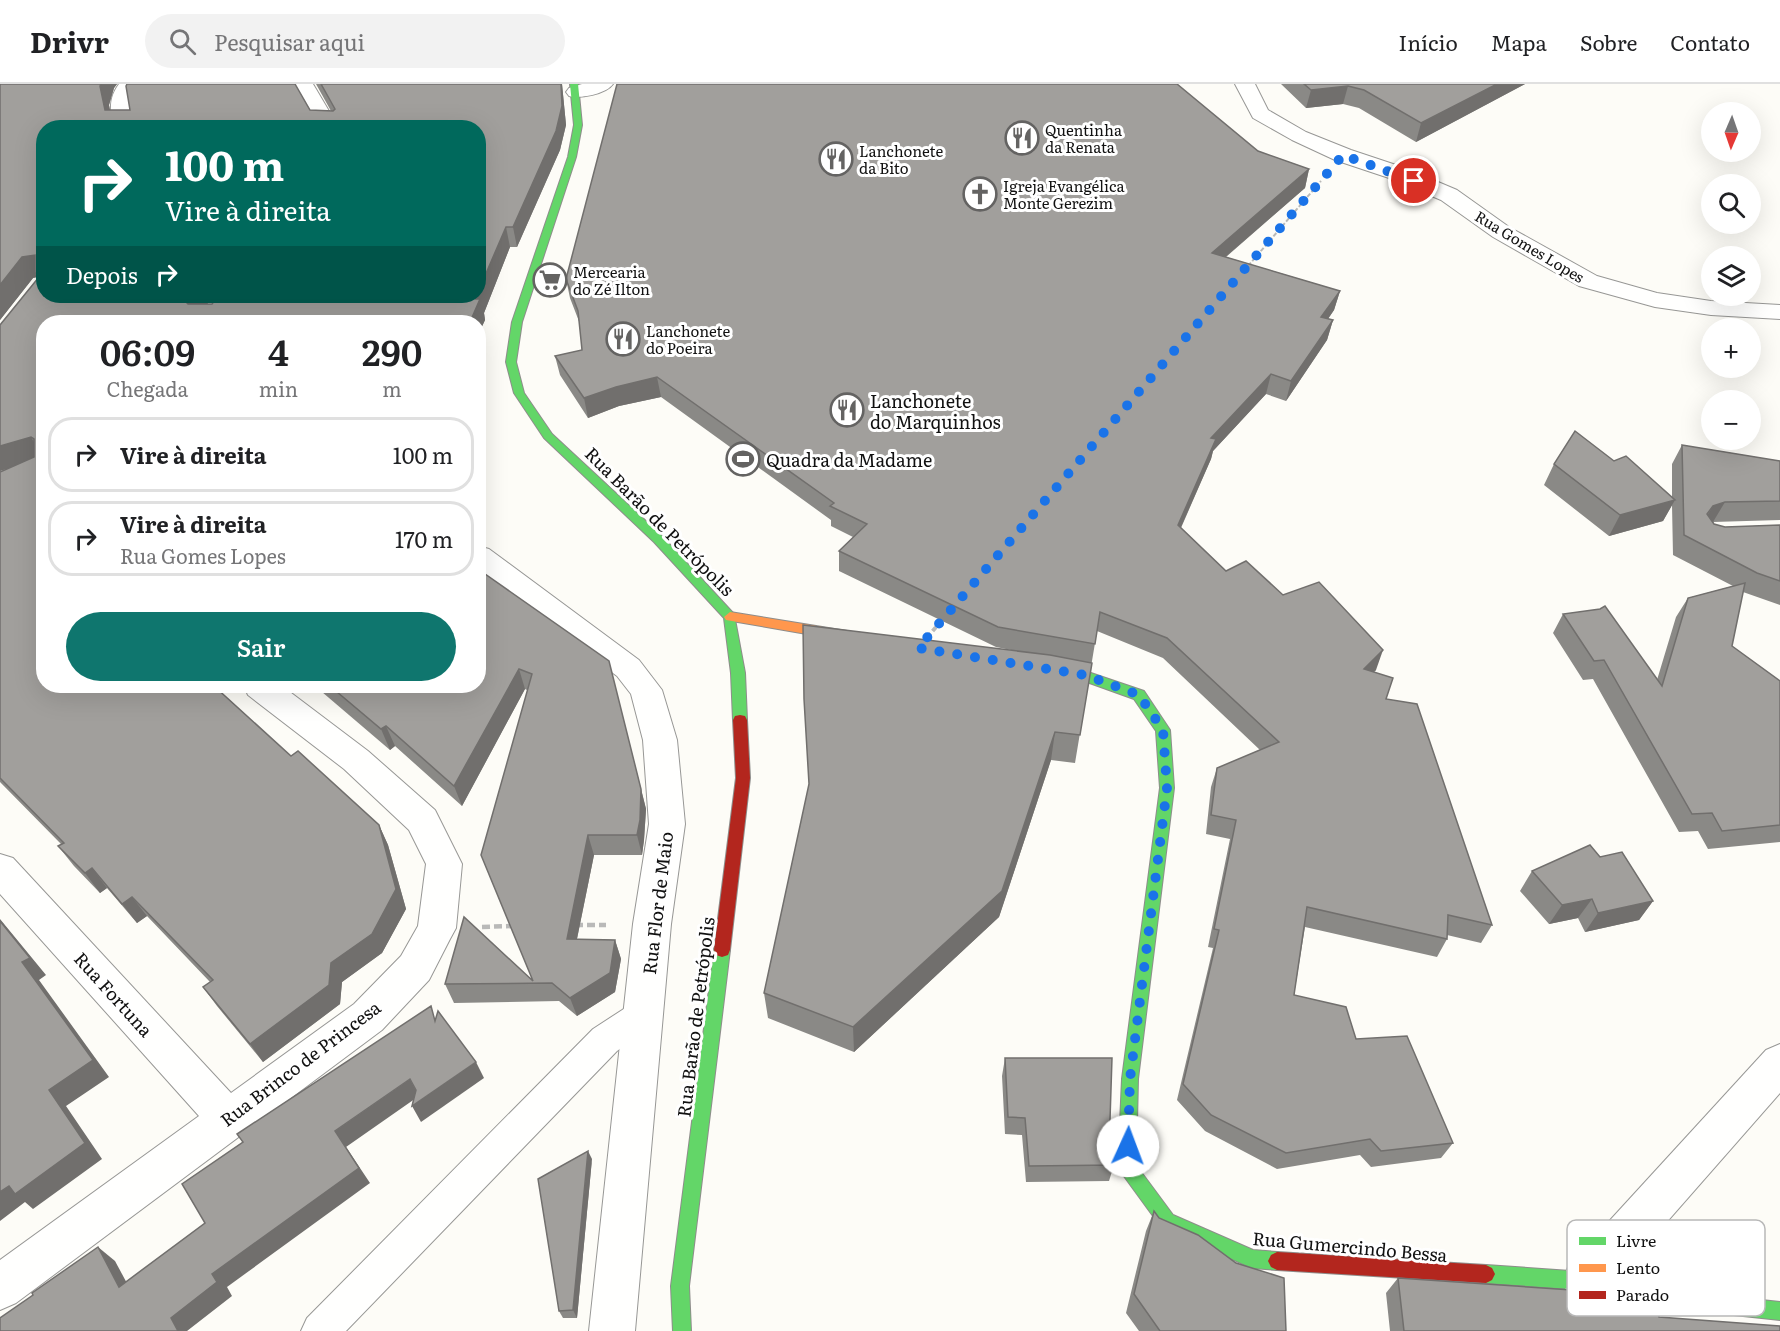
<!DOCTYPE html>
<html lang="pt">
<meta charset="utf-8">
<style>
body{margin:0;font-family:Literata,serif;background:#f2f2f2;color:#202124;height:100vh;display:flex;flex-direction:column;font-size:22px;white-space:nowrap}
*{box-sizing:border-box;margin:0}
p{font-size:20px;color:#757577}
.icon{flex:none;width:33px;height:33px;fill:none;stroke:currentColor;stroke-width:2;stroke-linecap:round;stroke-linejoin:round}
.map{position:relative;flex:1;overflow:hidden}
.panel{position:absolute;left:36px;top:231px;width:450px;height:378px;display:flex;flex-direction:column;background:#fff;border-radius:24px;box-shadow:0 6px 24px #0002}
.panel>*{flex:none}
.top-card{position:absolute;left:36px;top:36px;width:450px;height:183px;border-radius:24px;box-shadow:0 6px 24px #0002;background:#00695c;color:#fff;overflow:hidden}
.needle{width:39px;rotate:182deg}
.controls{position:absolute;left:1701px;top:18px;display:grid;gap:12px}
.controls a{display:grid;place-items:center;width:60px;height:60px;border-radius:50%;background:#fff;box-shadow:0 6px 24px #0002;font-size:30px}
.pin{position:absolute;display:grid;place-items:center;width:51px;height:51px;color:#fff;margin:-26px;border:3px solid #fff;border-radius:50%;box-shadow:0 2px 6px #0007}
.me{position:absolute;width:66px;margin:-33px;rotate:2deg;stroke-linejoin:round;filter:drop-shadow(0 0 4px #0008)}
.turn{display:flex;align-items:center;gap:21px;height:126px;padding:0 30px;font-size:27px}
.turn .icon{width:78px;height:78px;stroke-width:2.5}
.turn b{display:block;font-size:42px;line-height:51px}
.then{display:flex;align-items:center;height:57px;padding:0 30px;background:#0003;gap:12px;font-size:22px}
.eta{display:flex;justify-content:space-evenly;align-items:center;height:102px;text-align:center}
.eta b{font-size:36px;font-weight:600;line-height:42px}
.primary-button{display:flex;gap:12px;margin-top:auto;padding:12px 30px}
.primary-button a{flex:1;height:69px;border-radius:36px;background:#0f766e;color:#fff;font-size:24px;font-weight:600;line-height:69px;text-align:center}
ul{padding:0;list-style:none}
li{display:flex;align-items:center;gap:18px;height:75px;margin:0 12px 9px;padding:0 18px;border:3px solid #e0e0e0;border-radius:24px}
li div{flex:1}
li b{display:block;font-size:22px}
li em{font-style:normal}
header{display:flex;align-items:center;gap:36px;box-sizing:border-box;height:84px;padding:0 30px;background:#fff;border-bottom:2px solid #e0e0e0}
header strong{font-size:28px}
nav{display:flex;gap:33px;margin-inline-start:auto;font-size:21px}
.search{width:420px;height:54px;background:#f2f2f2;display:flex;align-items:center;gap:15px;box-sizing:border-box;padding:0 21px;border-radius:33px;color:#757577;font-size:22px}
.map>svg:first-child{display:block}
.lines{fill:none;stroke-linecap:round;stroke-linejoin:round}
.lane-casing{stroke:#979795;stroke-width:2}
.street-casing{stroke:#979795;stroke-width:2}
.fast-casing{stroke:#8e8d8b;stroke-width:2}
.slow-casing{stroke:#8e8d8b;stroke-width:2}
.jam-casing{stroke:#8e8d8b;stroke-width:2}
.path-far2{stroke:#b9b9b8;stroke-width:2;stroke-dasharray:4.5 2;stroke-linecap:butt}
.path-far1{stroke:#b9b9b8;stroke-width:4;stroke-dasharray:5 3;stroke-linecap:butt}
.path{stroke:#b9b9b8;stroke-width:4.5;stroke-dasharray:8 4;stroke-linecap:butt}
.lane{fill:#fffffe;fill-rule:evenodd}
.street{fill:#fffffe;fill-rule:evenodd}
.fast{fill:#63d668;fill-rule:evenodd}
.slow{fill:#ff974d;fill-rule:evenodd}
.jam{fill:#b3261e;fill-rule:evenodd}
.wall{fill:#8a8986;fill-rule:evenodd}
.shaded-wall{fill:#716f6d}
.building{fill:#a19f9c;stroke:#716f6d;stroke-width:1.5}
.route{stroke:#1a73e8;stroke-width:10;stroke-dasharray:0 18}
.labels{text-anchor:middle;dominant-baseline:central;stroke-width:6;stroke-linejoin:round;paint-order:stroke}
.far-poi-label{font-size:15px;fill:#111;stroke:#fff;text-anchor:start}
.far-street-label{font-size:15px;fill:#111;stroke:#fff}
.poi-label{font-size:18px;fill:#111;stroke:#fff;text-anchor:start}
.street-label{font-size:18px;fill:#111;stroke:#fff}
.key{fill:#fff;stroke:#b8b8b8;stroke-width:1.5}
.key-label{font-size:16px;fill:#111}
</style>
<header>
<strong>Drivr</strong>
<div class="search"><svg class="icon" aria-label="search" viewBox="0 0 24 24"><circle cx="10" cy="10" r="6"/><path d="M15 15l6 6"/></svg>Pesquisar aqui</div>
<nav><a>Início</a><a>Mapa</a><a>Sobre</a><a>Contato</a></nav>
</header>
<div class="map">
<svg width="1780" height="1247" viewBox="0 0 1780 1247">
<rect width="100%" height="100%" fill="#fdfcf7"/>
<g class="lines">
<g class="lane-casing">
<polygon id="lane" points="644,914 655,919 660,929 655,939 617,967 346,1247 301,1247 307,1234 593,945 633,919"/>
</g>
<g class="street-casing">
<g id="street">
<path d="M 119,0 L 140,0 C 129,16 130,26 136,44 L 115,44 C 110,27 108,15 119,0 Z"/>
<polygon points="293,0 313,0 339,44 318,44"/>
<path d="M 582,0 L 613,0 C 606,10 580,15 569,12 L 566,8 L 569,4 Z"/>
<polygon points="1235,0 1255,0 1268,26 1306,48 1351,66 1405,84 1457,106 1509,143 1597,192 1657,209 1711,217 1780,221 1780,235 1711,231 1655,223 1579,202 1493,153 1441,116 1389,94 1335,76 1292,56 1253,34"/>
<polygon points="478,462 489,465 639,576 662,606 677,656 685,740 671,840 635,1247 589,1247 633,840 649,740 643,656 631,610 617,592 478,488"/>
<polygon points="244,602 282,602 368,667 435,726 462,780 456,844 450,855 429,896 382,946 16,1219 0,1226 0,1176 199,1032 0,810 0,770 13,774 231,1009 354,920 401,872 418,842 426,780 409,746 344,685 248,611"/>
<polygon points="1780,960 1780,1009 1601,1213 1585,1220 1569,1213 1562,1197 1569,1181 1766,966"/>
</g>
</g>
<g class="fast-casing">
<g id="fast">
<polygon points="570,0 578,0 582,41 576,73 522,238 516,278 524,309 552,350 662,452 734,530 745,589 747,636 745,640 735,640 733,636 731,589 724,534 654,458 544,354 514,309 506,278 512,238 568,73 574,41"/>
<polygon points="1046,580 1085,587 1144,607 1170,646 1174,704 1138,995 1136,1081 1173,1131 1253,1166 1277,1168 1283,1171 1286,1177 1283,1183 1277,1186 1252,1184 1161,1143 1118,1084 1122,995 1160,704 1156,647 1134,615 1084,597 1041,588 1039,585 1041,582"/>
<polygon points="722,859 728,861 730,866 689,1202 691,1247 673,1247 671,1202 714,866 716,861"/>
<polygon points="1486,1181 1585,1188 1706,1210 1780,1218 1780,1236 1706,1228 1585,1206 1486,1199 1480,1196 1477,1190 1480,1184"/>
</g>
</g>
<g class="slow-casing">
<polygon id="slow" points="730,528 847,547 853,552 847,557 726,536 724,533"/>
</g>
<g class="jam-casing">
<g id="jam">
<polygon points="740,631 745,632 747,636 750,694 730,866 728,871 722,873 716,871 714,866 736,694 733,636 735,632"/>
<polygon points="1277,1168 1486,1181 1492,1184 1495,1190 1492,1196 1486,1199 1277,1186 1271,1183 1268,1177 1271,1171"/>
</g>
</g>
<polyline class="path-far2" points="1248,182 1321,97"/>
<polyline class="path-far1" points="922,559 945,533"/>
<g class="path">
<polyline points="575,841 606,841"/>
<polyline points="482,843 513,842"/>
</g>
<use href="#lane" class="lane"/>
<use href="#street" class="street"/>
<use href="#fast" class="fast"/>
<use href="#slow" class="slow"/>
<use href="#jam" class="jam"/>
</g>
<g class="wall">
<path d="M 0,0 L 117,0 L 114,4 L 109,21 L 110,26 L 130,26 L 126,2 L 127,0 L 295,0 L 310,26 L 331,27 L 316,0 L 562,0 L 566,41 L 560,66 L 517,163 L 510,163 L 484,229 L 485,236 L 478,251 L 478,238 L 44,238 L 44,602 L 214,602 L 291,672 L 298,667 L 379,741 L 388,761 L 406,825 L 382,869 L 342,898 L 340,920 L 263,978 L 217,922 L 203,903 L 210,898 L 147,832 L 137,839 L 107,804 L 100,809 L 74,782 L 58,762 L 61,760 L 0,698 L 0,388 L 7,384 L 0,387 L 0,241 L 38,194 L 37,193 L 33,194 L 0,236 ZM 44,44 L 478,44 L 478,212 L 218,212 L 212,220 L 207,220 L 213,212 L 44,212 Z"/>
<polygon points="1281,0 1525,0 1416,58 1359,24 1343,20 1306,24"/>
<polygon points="1258,67 1309,85 1305,104 1226,173 1340,207 1334,226 1328,235 1333,236 1327,256 1286,317 1266,310 1213,367 1211,375 1181,444 1226,487 1283,511 1376,586 1374,588 1492,841 1481,859 1447,851 1447,855 1437,873 1305,843 1294,911 1356,955 1453,1059 1441,1074 1371,1083 1360,1071 1277,1085 1205,1047 1177,1016 1213,864 1208,863 1230,755 1206,750 1211,703 1217,684 1260,666 1163,574 1097,547 1075,679 1051,676 999,833 854,968 768,934 764,909 1016,567 996,563 839,487 839,467 853,453 831,442 831,436 661,313 619,322 588,334 560,291 555,272 582,266 580,240 570,214 566,195"/>
<polygon points="1682,361 1780,377 1780,436 1713,438 1714,440 1725,443 1780,441 1780,521 1743,508 1732,562 1780,597 1780,758 1708,765 1698,747 1679,748 1593,595 1583,596 1553,549 1563,530 1657,596 1676,533 1688,514 1733,502 1673,471 1672,421 1663,437 1609,452 1544,401 1554,380 1614,377 1672,414 1672,380"/>
<polygon points="478,485 641,705 646,725 644,756 642,771 594,771 577,855 615,856 621,875 615,908 577,932 559,917 454,919 445,900 532,896 527,606 525,605 462,722 395,662 390,666 315,602 478,602"/>
<polygon points="1600,773 1653,817 1639,836 1585,848 1578,834 1549,840 1520,807 1532,787"/>
<polygon points="1005,974 1109,1067 1114,1081 1109,1097 1026,1098 1022,1051 1005,1050 1002,992"/>
<polygon points="592,1075 577,1234 563,1234 559,1227"/>
<polygon points="1154,1127 1159,1134 1286,1247 1139,1247 1126,1229 1146,1147"/>
<polygon points="1398,1194 1659,1233 1780,1247 1390,1247 1386,1209"/>
</g>
<g class="shaded-wall">
<polygon points="101,0 117,0 114,4 109,21 113,44 105,26 100,2"/>
<polygon points="561,0 562,0 566,41 560,66 517,163 513,143"/>
<polygon points="1497,0 1525,0 1416,58 1421,39"/>
<polygon points="1348,2 1343,20 1306,24 1311,6"/>
<polygon points="1309,85 1305,104 1208,188 1212,169"/>
<polygon points="506,143 510,163 484,229 485,236 478,251 478,238 470,238 476,215 477,212 478,212 478,208"/>
<polygon points="35,171 35,189 37,193 33,194 0,236 0,201 22,173"/>
<polygon points="1340,207 1334,226 1316,252 1321,233"/>
<polygon points="190,212 213,212 195,238 186,218"/>
<polygon points="1333,236 1327,256 1286,317 1291,297"/>
<polygon points="1271,290 1266,310 1213,367 1211,375 1173,461 1178,441 1211,354"/>
<polygon points="657,293 661,313 619,322 588,334 584,314 616,303"/>
<polygon points="31,353 43,374 0,387 0,362"/>
<polygon points="1675,416 1663,437 1609,452 1620,431"/>
<polygon points="1725,418 1713,438 1696,450 1713,422"/>
<polygon points="1383,566 1376,586 1357,604 1364,585"/>
<polygon points="519,585 525,605 462,722 454,702"/>
<polygon points="386,642 395,662 390,666 381,645"/>
<polygon points="1055,648 1051,676 999,833 854,968 853,943"/>
<polygon points="641,705 646,725 644,756 642,771 637,751"/>
<polygon points="379,741 388,761 406,825 382,869 342,898 340,920 263,978 250,960 331,879"/>
<polygon points="588,751 594,771 573,874 567,855"/>
<polygon points="92,784 107,804 100,809 85,789"/>
<polygon points="132,813 147,832 137,839 122,820"/>
<polygon points="1592,815 1578,834 1549,840 1562,821"/>
<polygon points="1653,817 1639,836 1585,848 1598,829"/>
<polygon points="0,835 46,891 39,896 109,993 66,1022 102,1075 33,1125 25,1118 0,1137 0,1108 9,1102 49,1006 22,878 0,837"/>
<polygon points="615,856 621,875 615,908 577,932 570,914"/>
<polygon points="476,978 484,994 421,1038 412,1022"/>
<polygon points="410,995 419,1012 346,1063 370,1099 227,1203 232,1212 187,1247 178,1247 171,1234 212,1190 335,1047"/>
<polygon points="588,1067 592,1075 577,1234 573,1226"/>
<polygon points="98,1163 115,1177 136,1216 119,1203"/>
</g>
<g class="building">
<polygon points="0,0 101,0 100,2 105,26 130,26 126,2 127,0 295,0 310,26 333,27 335,25 321,0 561,0 562,22 556,47 513,143 506,143 478,208 478,44 44,44 44,212 190,212 186,218 188,220 212,220 218,212 477,212 476,215 480,215 470,238 44,238 44,417 40,421 44,425 44,602 214,602 291,672 298,667 379,741 396,805 372,850 331,879 329,901 250,960 203,903 213,896 132,813 122,820 92,784 85,789 58,762 64,759 0,694 0,388 34,373 34,355 31,353 0,362 0,241 39,193 39,190 35,189 35,171 22,173 0,201"/>
<polygon points="617,0 1177,0 1258,67 1309,85 1212,169 1340,207 1321,233 1333,236 1291,297 1271,290 1211,354 1216,355 1178,441 1226,487 1246,477 1283,511 1319,498 1383,566 1364,585 1393,594 1386,615 1417,620 1492,841 1448,831 1447,855 1307,823 1294,911 1346,923 1356,955 1407,952 1453,1059 1381,1067 1370,1055 1286,1069 1211,1031 1183,1000 1219,846 1214,845 1236,736 1211,731 1217,684 1279,658 1167,554 1100,528 1095,560 998,543 839,467 867,440 830,422 834,419 657,293 616,303 584,314 555,272 582,266 578,227 566,195"/>
<polygon points="1304,0 1497,0 1421,39 1364,6 1348,2 1311,6"/>
<polygon points="1575,347 1614,377 1626,372 1675,416 1620,431 1554,380"/>
<polygon points="1682,361 1780,377 1780,417 1725,418 1713,422 1707,430 1714,440 1725,443 1780,441 1780,497 1757,489 1684,451"/>
<polygon points="478,485 609,577 641,705 640,736 637,751 588,751 567,855 615,856 610,889 570,914 552,899 445,900 464,833 533,897 481,771 532,590 519,585 454,702 386,642 381,645 330,602 478,602"/>
<polygon points="1745,499 1732,562 1780,597 1780,741 1722,747 1712,729 1692,730 1604,576 1594,577 1563,530 1600,525 1605,522 1662,602 1688,514"/>
<polygon points="803,541 1050,571 1092,579 1080,651 1055,648 1002,807 853,943 764,909 809,700 804,615"/>
<polygon points="1590,761 1600,773 1622,768 1653,817 1598,829 1592,815 1562,821 1532,787"/>
<polygon points="0,837 30,874 22,878 93,976 49,1006 85,1059 15,1110 9,1102 0,1108"/>
<polygon points="431,922 435,937 438,927 476,978 412,1022 416,1006 410,995 335,1047 359,1084 212,1190 217,1198 171,1234 178,1247 0,1247 0,1234 33,1211 32,1209 98,1163 119,1203 205,1139 182,1100 243,1058 237,1050"/>
<polygon points="1005,974 1112,974 1109,1067 1114,1081 1029,1082 1025,1034 1008,1033"/>
<polygon points="588,1067 573,1226 559,1227 538,1095"/>
<polygon points="1154,1127 1159,1134 1198,1151 1236,1179 1284,1194 1286,1247 1160,1247 1134,1210"/>
<polygon points="1398,1194 1601,1208 1656,1218 1659,1233 1780,1242 1780,1247 1404,1247"/>
</g>
<g class="lines">
<polyline class="route" points="1128,1062 1130,995 1167,704 1163,646 1139,611 1085,591 918,564 1343,71 1414,97"/>
</g>
<defs>
<g id="restaurant-ring" transform="scale(1.725)"><circle r="9.5" fill="#fff" stroke="#646362" stroke-width="1.5"/><path d="M-5-6h1v4h1v-4h1v4h1v-4h1v5L-1.5 .5V6h-2V.5L-5-1ZM5-6V6H3V1.5H1.5Q1.5-4 5-6Z" fill="#646362"/></g>
<g id="church-ring" transform="scale(1.725)"><circle r="9.5" fill="#fff" stroke="#646362" stroke-width="1.5"/><path d="M-1.2-6h2.4v3.5h3.3v2.4h-3.3V6h-2.4V-.1h-3.3v-2.4h3.3Z" fill="#646362"/></g>
<g id="supermarket-ring" transform="scale(1.725)"><circle r="9.5" fill="#fff" stroke="#646362" stroke-width="1.5"/><path d="M-6-5.5h2.5l.6 2H6L4.5 2H-2.5L-4.4-4H-6ZM-1.5 3.2a1.3 1.3 0 1 0 .1 0ZM3 3.2a1.3 1.3 0 1 0 .1 0Z" fill="#646362"/></g>
<g id="stadium-ring" transform="scale(1.725)"><circle r="9.5" fill="#fff" stroke="#646362" stroke-width="1.5"/><path d="M0-5a6.5 5 0 1 0 0 10a6.5 5 0 1 0 0-10ZM-3.5-1.8h7v3.6h-7Z" fill="#646362"/></g>
</defs>
<g fill-rule="evenodd">
<use href="#restaurant-ring" x="1022" y="54"/>
<use href="#restaurant-ring" x="836" y="75"/>
<use href="#church-ring" x="980" y="110"/>
<use href="#supermarket-ring" x="550" y="196"/>
<use href="#restaurant-ring" x="623" y="255"/>
<use href="#restaurant-ring" x="847" y="326"/>
<use href="#stadium-ring" x="743" y="375"/>
</g>
<g class="labels">
<g class="far-poi-label">
<text x="1045" y="45">Quentinha<tspan x="1045" dy="17">da Renata</tspan></text>
<text x="859" y="66">Lanchonete<tspan x="859" dy="17">da Bito</tspan></text>
<text x="1003" y="101">Igreja Evangélica<tspan x="1003" dy="17">Monte Gerezim</tspan></text>
<text x="573" y="187">Mercearia<tspan x="573" dy="17">do Zé Ilton</tspan></text>
<text x="646" y="246">Lanchonete<tspan x="646" dy="17">do Poeira</tspan></text>
</g>
<g class="far-street-label">
<text transform="translate(1530 162) rotate(31)">Rua Gomes Lopes</text>
</g>
<g class="poi-label">
<text x="870" y="316">Lanchonete<tspan x="870" dy="21">do Marquinhos</tspan></text>
<text x="766" y="375">Quadra da Madame</text>
</g>
<g class="street-label">
<text transform="translate(660 437) rotate(45)">Rua Barão de Petrópolis</text>
<text transform="translate(657 819) rotate(-83)">Rua Flor de Maio</text>
<text transform="translate(114 910) rotate(48)">Rua Fortuna</text>
<text transform="translate(695 933) rotate(-83)">Rua Barão de Petrópolis</text>
<text transform="translate(300 979) rotate(-37)">Rua Brinco de Princesa</text>
<text transform="translate(1350 1162) rotate(5)">Rua Gumercindo Bessa</text>
</g>
</g>
<rect x="1567" y="1136" width="198" height="96" rx="9" class="key"/>
<rect x="1579" y="1153" width="27" height="8" fill="#63d668"/>
<rect x="1579" y="1180" width="27" height="8" fill="#ff974d"/>
<rect x="1579" y="1207" width="27" height="8" fill="#b3261e"/>
<g class="key-label">
<text x="1616" y="1163">Livre</text>
<text x="1616" y="1190">Lento</text>
<text x="1616" y="1217">Parado</text>
</g>
</svg>
<div class="controls">
<a><svg class="needle" viewBox="-14 -14 28 28"><path d="M0-13l5 13h-10z" fill="#e53935"/><path d="M0 13l5-13h-10z" fill="#757577"/></svg></a>
<a><svg class="icon" aria-label="search" viewBox="0 0 24 24"><circle cx="10" cy="10" r="6"/><path d="M15 15l6 6"/></svg></a>
<a><svg class="icon" aria-label="layers" viewBox="0 0 24 24"><path d="M12 4l9 5-9 5-9-5zM3 14l9 5 9-5"/></svg></a>
<a>+</a>
<a>−</a>
</div>
<div class="pin" style="left:1414px;top:97px;background:#d93025"><svg class="icon" aria-label="arrive" viewBox="0 0 24 24"><path d="M6 21V4h12l-3 4 3 4H6"/></svg></div>
<svg class="me" style="left:1128px;top:1062px" viewBox="-20 -20 40 40"><circle r="19" fill="#fff"/><path d="M0-13L10 11 0 6-10 11z" fill="#1a73e8"/></svg>
<div class="top-card">
<div class="turn"><svg class="icon" aria-label="right" viewBox="0 0 24 24"><path d="M7 20v-9h11M14 6l5 5-5 5"/></svg><div><b>100 m</b>Vire à direita</div></div>
<div class="then">Depois<svg class="icon" aria-label="right" viewBox="0 0 24 24"><path d="M7 20v-9h11M14 6l5 5-5 5"/></svg></div>
</div>
<section class="panel">
<div class="eta">
<div><b>06:09</b><p>Chegada</p></div>
<div><b>4</b><p>min</p></div>
<div><b>290</b><p>m</p></div>
</div>
<ul>
<li><svg class="icon" aria-label="right" viewBox="0 0 24 24"><path d="M7 20v-9h11M14 6l5 5-5 5"/></svg><div><b>Vire à direita</b></div><em>100 m</em></li>
<li><svg class="icon" aria-label="right" viewBox="0 0 24 24"><path d="M7 20v-9h11M14 6l5 5-5 5"/></svg><div><b>Vire à direita</b><p>Rua Gomes Lopes</p></div><em>170 m</em></li>
</ul>
<div class="primary-button"><a>Sair</a></div>
</section>
</div>
